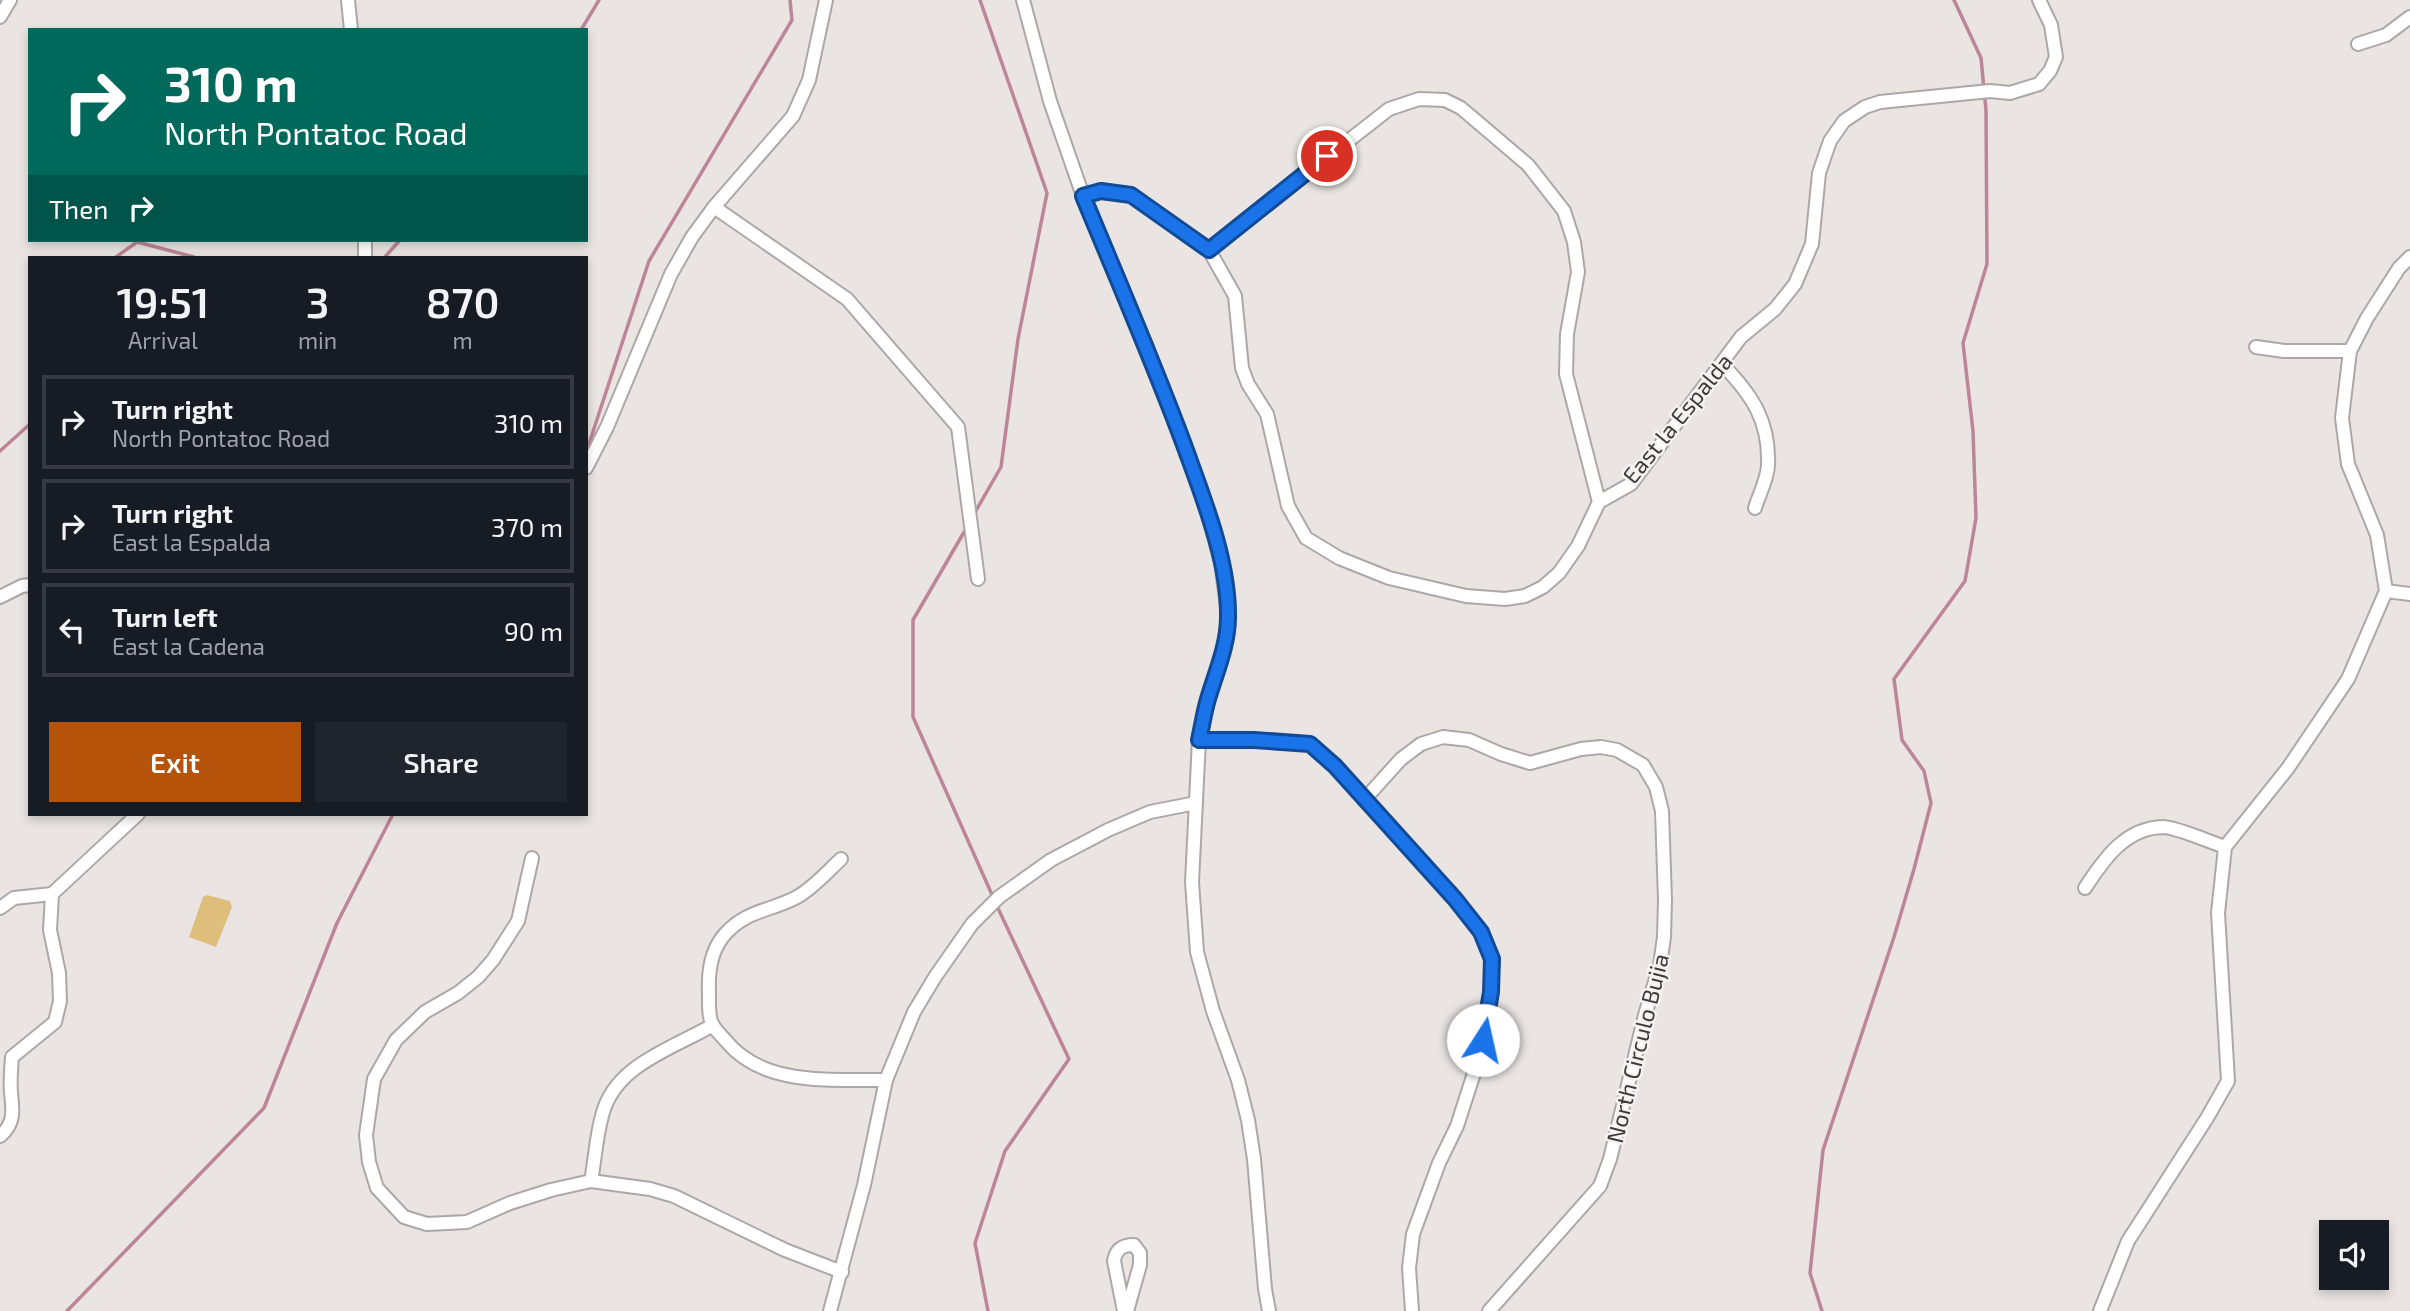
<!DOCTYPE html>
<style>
body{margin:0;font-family:"Exo 2",sans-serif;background:#20242c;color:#f1f3f6;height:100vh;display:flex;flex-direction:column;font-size:26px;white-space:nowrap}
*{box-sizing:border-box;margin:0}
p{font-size:23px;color:#9ea1a6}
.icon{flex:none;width:38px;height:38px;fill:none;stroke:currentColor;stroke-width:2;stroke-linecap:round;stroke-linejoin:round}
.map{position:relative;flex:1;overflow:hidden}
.drawer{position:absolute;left:28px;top:256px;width:560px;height:560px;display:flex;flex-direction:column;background:#171b24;border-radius:0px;box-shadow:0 4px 10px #0003}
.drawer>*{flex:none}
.banner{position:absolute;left:28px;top:28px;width:560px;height:214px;border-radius:0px;box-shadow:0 4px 10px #0003;background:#00695c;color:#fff;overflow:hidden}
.tools{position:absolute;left:2319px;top:1220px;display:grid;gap:14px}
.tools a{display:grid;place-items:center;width:70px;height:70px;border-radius:0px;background:#171b24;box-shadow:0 4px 10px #0003;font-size:35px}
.pin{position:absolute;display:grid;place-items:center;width:60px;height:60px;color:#fff;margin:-30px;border:4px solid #fff;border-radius:50%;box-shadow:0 2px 7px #0007}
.me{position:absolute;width:77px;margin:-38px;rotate:10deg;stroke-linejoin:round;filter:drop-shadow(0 0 5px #0008)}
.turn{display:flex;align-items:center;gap:24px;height:147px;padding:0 21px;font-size:32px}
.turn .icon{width:91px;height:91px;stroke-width:2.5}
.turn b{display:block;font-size:49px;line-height:60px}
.then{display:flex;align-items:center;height:66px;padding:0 21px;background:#0003;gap:14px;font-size:26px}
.eta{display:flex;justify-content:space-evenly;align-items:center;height:119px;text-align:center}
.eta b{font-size:42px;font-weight:600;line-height:49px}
.cta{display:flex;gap:14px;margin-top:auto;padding:14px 21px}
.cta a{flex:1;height:80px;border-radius:0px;background:#b45309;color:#fff;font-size:28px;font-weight:600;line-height:80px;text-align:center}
.cta a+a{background:#20242c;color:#f1f3f6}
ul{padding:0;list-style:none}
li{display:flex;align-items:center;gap:21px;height:94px;margin:0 14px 10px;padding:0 7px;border:4px solid #363941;border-radius:0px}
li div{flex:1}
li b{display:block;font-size:26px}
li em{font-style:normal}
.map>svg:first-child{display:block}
.green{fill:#ddbf7b}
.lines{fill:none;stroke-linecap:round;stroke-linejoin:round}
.stream{stroke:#bd8598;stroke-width:3.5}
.minor-casing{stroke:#ada8a6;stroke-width:16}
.minor{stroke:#fff;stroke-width:12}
.route-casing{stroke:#114b97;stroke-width:18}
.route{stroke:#1a73e8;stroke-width:12}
.labels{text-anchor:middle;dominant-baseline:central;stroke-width:5;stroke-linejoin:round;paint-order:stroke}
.street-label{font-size:23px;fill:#3d3b3b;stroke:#f7f2f0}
</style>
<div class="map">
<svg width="2410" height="1311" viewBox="0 0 2410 1311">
<rect width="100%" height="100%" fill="#eae5e3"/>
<polygon class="green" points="207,895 230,901 232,907 216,947 189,937 203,897"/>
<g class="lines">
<g class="stream">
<polyline points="581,30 599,0"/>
<polyline points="116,257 137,242 194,257"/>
<polyline points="385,257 400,240"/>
<polyline points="0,451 30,424"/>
<polyline points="586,453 649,261 792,20 790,0"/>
<polyline points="974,514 1001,467 1018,339 1047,193 980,0"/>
<polyline points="967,527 913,620 913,717 993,897"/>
<polyline points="67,1311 264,1108 337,923 393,814"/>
<polyline points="988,1311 975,1243 1005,1151 1069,1059 996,904"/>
<polyline points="1822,1311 1810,1273 1823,1150 1894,937 1914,869 1931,803 1924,771 1902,740 1894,679 1965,581 1976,518 1973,431 1963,343 1987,264 1986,110 1981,58 1954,0"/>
</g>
<g class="minor-casing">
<g id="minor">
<polyline points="348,0 351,30"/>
<polyline points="1023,0 1050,101 1083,196 1146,345 1203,497 1221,562 1228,615 1227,627 1225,643 1207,701 1199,740 1192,882 1197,952 1213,1011 1238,1080 1248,1120 1254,1159 1265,1289 1269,1311"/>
<polyline points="0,17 10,0"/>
<polyline points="2358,44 2386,35 2410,17"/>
<polyline points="1083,196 1101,191 1131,195 1209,250 1235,296 1242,368 1248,384 1267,414 1288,506 1306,538 1339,558 1389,578 1466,596 1505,599 1525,596 1543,587 1559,573 1578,546 1599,502 1631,484 1741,337 1775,309 1795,284 1812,244 1819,173 1830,141 1844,121 1865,107 1880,102 1990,91 2010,93 2039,84 2050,71 2056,57 2051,25 2039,0"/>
<polyline points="714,207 847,299 958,427 978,579"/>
<polyline points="365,240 365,257"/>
<polyline points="1209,250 1389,109 1419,99 1445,100 1461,108 1528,165 1564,211 1574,242 1578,272 1567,334 1566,374 1599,502"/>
<polyline points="2256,347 2284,351 2350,351"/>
<path d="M 1722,364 C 1752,395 1770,421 1768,466 C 1767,480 1759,495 1755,508"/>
<polyline points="586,468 607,427 671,274 692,237 714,207 793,116 809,80 826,0"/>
<polyline points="2386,591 2410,594"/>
<polyline points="0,597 22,586 30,585"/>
<polyline points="1199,740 1254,740 1310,744 1335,767 1455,899 1481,932 1492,959 1491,992 1476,1067 1457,1126 1439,1163 1413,1234 1409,1268 1412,1311"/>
<polyline points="1364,800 1401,759 1421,744 1443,737 1469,740 1501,754 1530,763 1581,749 1601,747 1617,750 1643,765 1656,787 1662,811 1665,900 1664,937 1660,965 1645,1015 1610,1159 1600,1186 1489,1311"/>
<polyline points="532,858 518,921 493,960 478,977 458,993 425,1012 396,1040 374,1079 366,1135 369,1162 377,1188 404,1217 427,1224 467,1222 510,1203 551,1190 591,1181 650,1189 674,1196 785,1250 842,1272"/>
<path d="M 841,859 C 827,872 813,888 797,897 C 771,911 747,910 726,933 C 711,949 708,972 709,992 C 709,1003 708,1015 712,1024 C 715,1030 722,1036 726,1041 C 764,1087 831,1079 886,1080"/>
<path d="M 2085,888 C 2104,859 2125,828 2163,827 C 2176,827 2210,842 2225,847"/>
<polyline points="0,908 14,898 52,894 138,814"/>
<path d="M 0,1136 C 15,1124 13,1110 11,1093 C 10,1081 11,1069 12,1057 L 55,1022 L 60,1001 L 59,973 L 50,930 L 52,894"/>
<path d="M 591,1181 C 595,1160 596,1137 602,1116 C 614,1065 672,1049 713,1025"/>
<polyline points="830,1311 864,1185 886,1080 914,1012 935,977 972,924 999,897 1051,860 1108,830 1150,812 1196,803"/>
<path d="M 1124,1311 L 1114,1261 C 1116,1249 1122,1245 1134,1245 L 1140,1253 L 1140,1265 L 1127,1311"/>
<polyline points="2100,1311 2128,1241 2207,1118 2228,1081 2218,913 2225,847 2288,768 2348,679 2386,591 2377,535 2348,464 2342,418 2350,351 2367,318 2399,268 2410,257"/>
</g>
</g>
<use href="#minor" class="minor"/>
</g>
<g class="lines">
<g class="route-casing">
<path id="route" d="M 1327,156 L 1209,250 L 1131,195 L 1101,191 L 1083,196 C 1117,278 1152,359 1183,442 C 1202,495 1229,560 1228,617 C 1228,645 1216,672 1208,699 C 1204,712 1202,727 1199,740 L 1254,740 L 1310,744 L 1335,766 L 1455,899 L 1481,932 L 1492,959 L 1491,992 L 1483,1040"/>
</g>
<use href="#route" class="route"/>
</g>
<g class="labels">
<g class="street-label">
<text transform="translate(1677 418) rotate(-51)">East la Espalda</text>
<text transform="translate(1637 1048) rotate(-76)">North Circulo Bujia</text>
</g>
</g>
</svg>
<div class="tools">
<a><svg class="icon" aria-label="sound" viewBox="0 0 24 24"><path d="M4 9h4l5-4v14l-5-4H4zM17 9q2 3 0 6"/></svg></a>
</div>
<div class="pin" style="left:1327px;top:156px;background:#d93025"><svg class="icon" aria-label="arrive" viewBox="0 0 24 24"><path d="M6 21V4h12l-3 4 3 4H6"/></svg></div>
<svg class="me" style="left:1483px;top:1040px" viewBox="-20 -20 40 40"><circle r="19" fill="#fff"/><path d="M0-13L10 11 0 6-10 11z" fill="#1a73e8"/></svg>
<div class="banner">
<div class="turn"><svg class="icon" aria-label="right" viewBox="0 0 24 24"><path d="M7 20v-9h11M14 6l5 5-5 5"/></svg><div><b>310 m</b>North Pontatoc Road</div></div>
<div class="then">Then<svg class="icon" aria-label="right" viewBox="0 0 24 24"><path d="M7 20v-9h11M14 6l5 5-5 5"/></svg></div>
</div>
<section class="drawer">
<div class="eta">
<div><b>19:51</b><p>Arrival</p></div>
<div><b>3</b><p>min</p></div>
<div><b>870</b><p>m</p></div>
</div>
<ul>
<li><svg class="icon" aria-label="right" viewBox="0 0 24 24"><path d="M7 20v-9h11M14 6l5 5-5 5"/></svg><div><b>Turn right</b><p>North Pontatoc Road</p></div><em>310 m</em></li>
<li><svg class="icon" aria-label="right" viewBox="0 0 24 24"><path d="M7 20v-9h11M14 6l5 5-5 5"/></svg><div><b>Turn right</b><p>East la Espalda</p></div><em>370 m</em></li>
<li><svg class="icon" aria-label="left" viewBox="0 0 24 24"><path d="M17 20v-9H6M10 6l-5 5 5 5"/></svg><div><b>Turn left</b><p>East la Cadena</p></div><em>90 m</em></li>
</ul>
<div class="cta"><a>Exit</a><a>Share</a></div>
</section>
</div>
